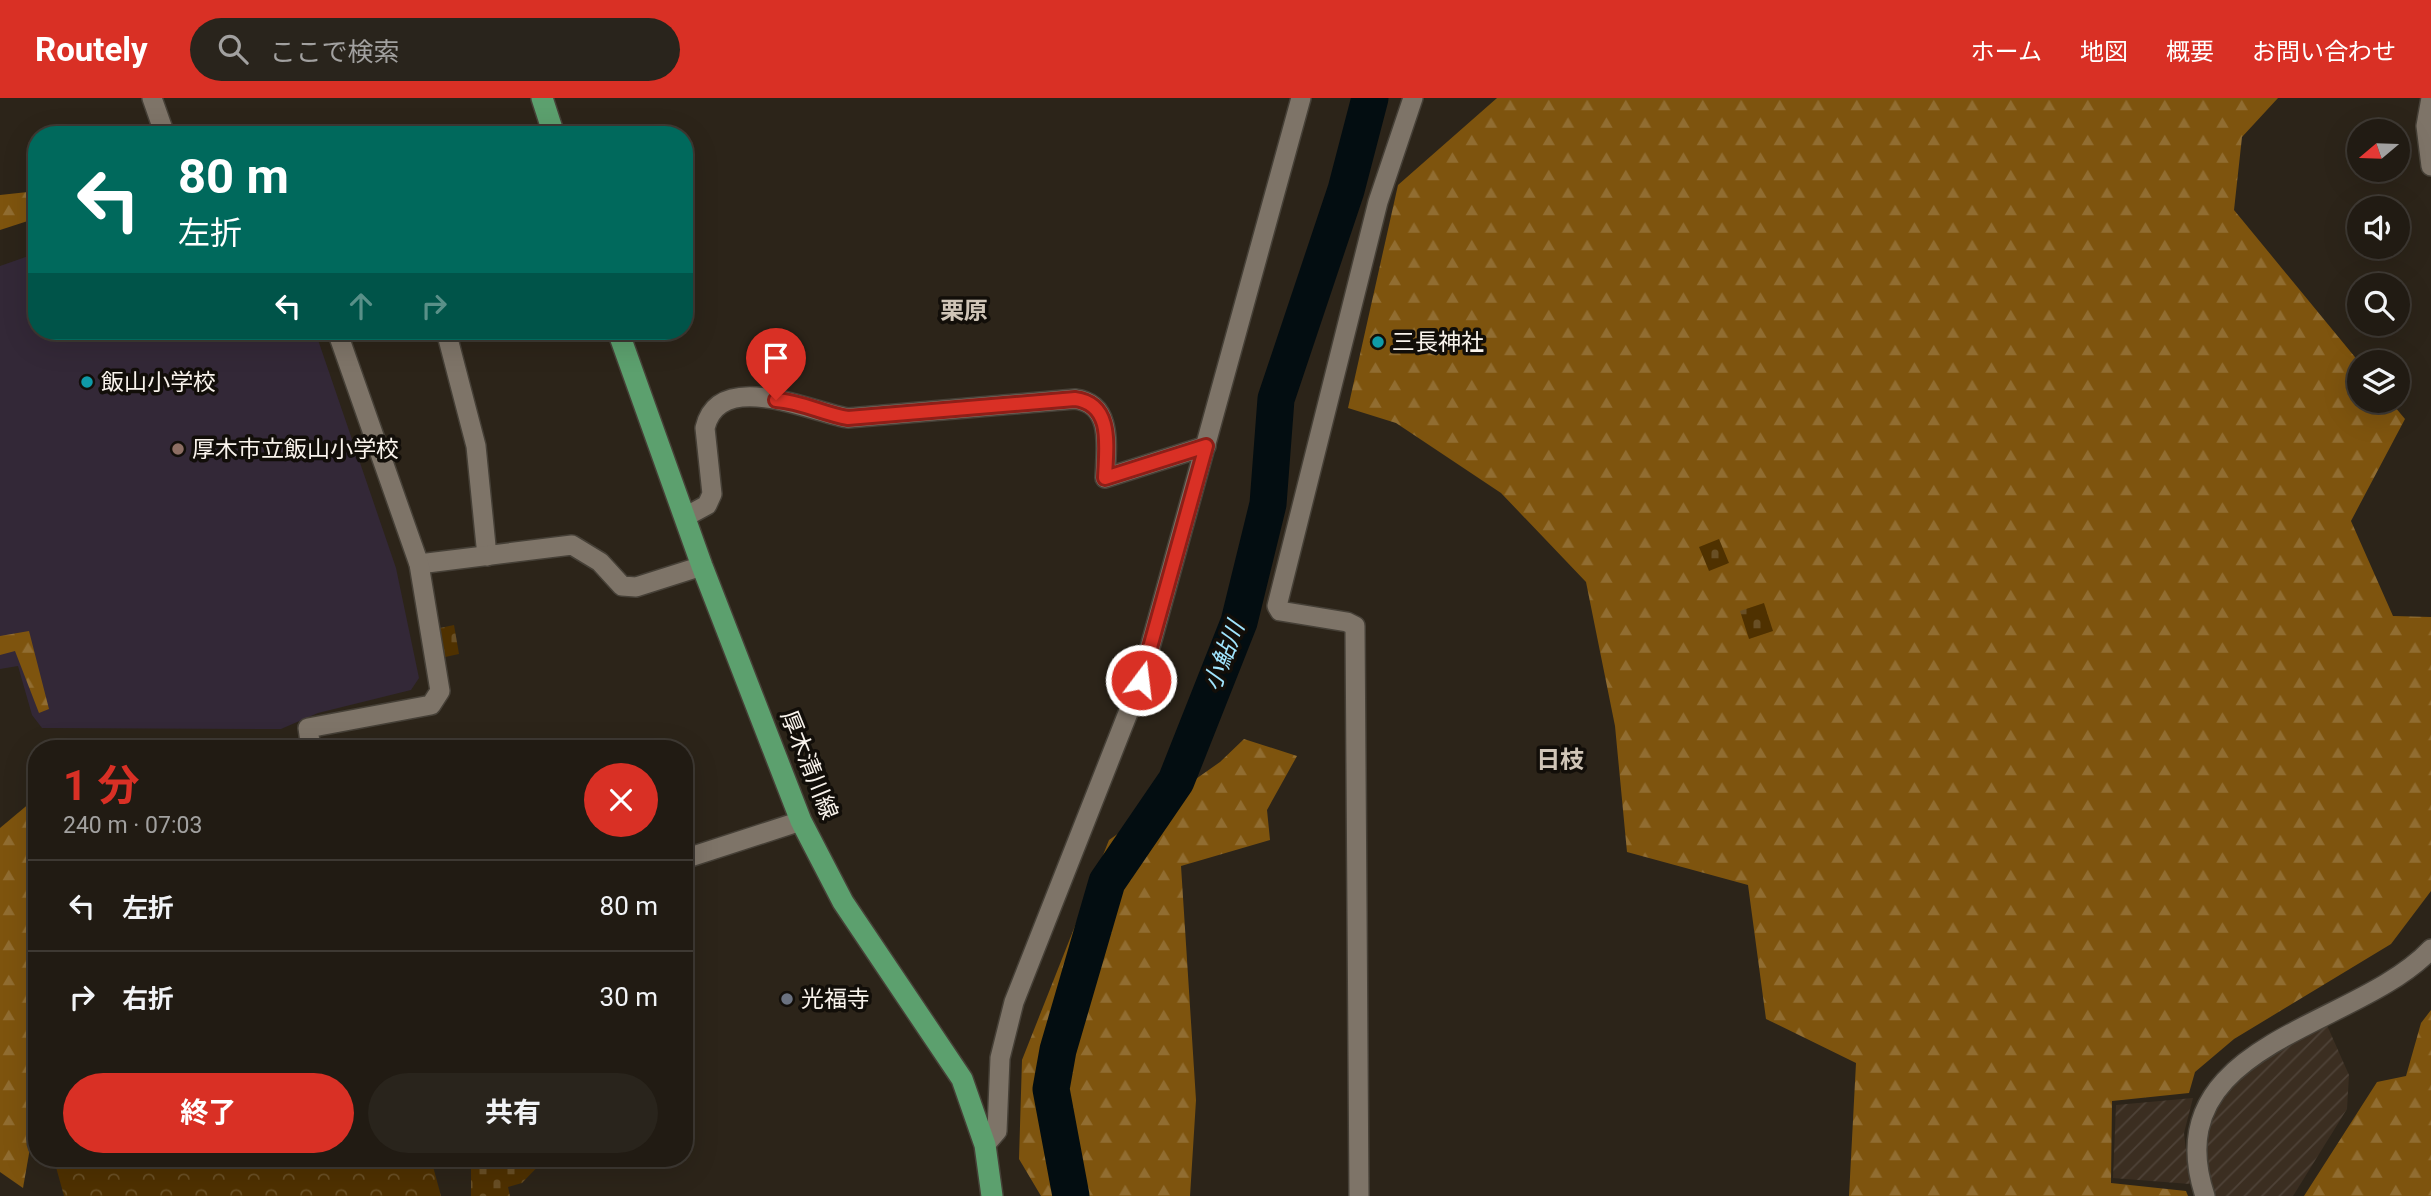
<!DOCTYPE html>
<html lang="ja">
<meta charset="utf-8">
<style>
body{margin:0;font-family:Roboto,"Noto Sans JP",sans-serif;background:#29241c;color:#f1f3f6;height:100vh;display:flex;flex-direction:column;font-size:26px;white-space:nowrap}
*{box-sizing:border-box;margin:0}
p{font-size:23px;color:#a2a1a0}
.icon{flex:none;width:38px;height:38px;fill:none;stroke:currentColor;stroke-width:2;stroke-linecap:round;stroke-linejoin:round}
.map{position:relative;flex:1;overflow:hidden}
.side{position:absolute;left:28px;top:642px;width:665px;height:427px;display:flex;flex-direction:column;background:#211b13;border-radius:28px;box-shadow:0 7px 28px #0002,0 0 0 2px #3e3933}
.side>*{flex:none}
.top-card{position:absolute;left:28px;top:28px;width:665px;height:214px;border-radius:28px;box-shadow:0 7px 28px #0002,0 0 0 2px #3e3933;background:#00695c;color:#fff;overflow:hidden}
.needle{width:46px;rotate:251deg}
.fabs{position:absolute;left:2347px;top:21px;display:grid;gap:14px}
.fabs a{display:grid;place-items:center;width:63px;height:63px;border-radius:50%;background:#211b13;box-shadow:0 7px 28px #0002,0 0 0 2px #3e3933;font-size:35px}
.pin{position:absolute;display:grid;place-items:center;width:60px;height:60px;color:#fff;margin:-72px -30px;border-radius:50% 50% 50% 0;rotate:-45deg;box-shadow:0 0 7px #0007}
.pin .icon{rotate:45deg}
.me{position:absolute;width:77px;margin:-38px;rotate:15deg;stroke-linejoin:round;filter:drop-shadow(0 0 5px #0008)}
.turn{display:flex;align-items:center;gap:24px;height:147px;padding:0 35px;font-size:32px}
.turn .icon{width:91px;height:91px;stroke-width:2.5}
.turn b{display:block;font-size:49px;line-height:60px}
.lanes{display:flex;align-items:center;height:66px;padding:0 35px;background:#0003;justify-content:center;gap:35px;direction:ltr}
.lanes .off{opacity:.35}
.round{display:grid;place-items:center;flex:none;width:74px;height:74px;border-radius:37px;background:#29241c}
.overview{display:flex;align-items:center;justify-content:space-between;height:119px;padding:0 35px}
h1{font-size:42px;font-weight:700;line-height:52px;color:#d93025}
.cta{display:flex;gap:14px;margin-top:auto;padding:14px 35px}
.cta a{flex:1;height:80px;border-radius:42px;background:#d93025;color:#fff;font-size:28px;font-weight:700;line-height:80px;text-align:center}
.cta a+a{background:#29241c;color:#f1f3f6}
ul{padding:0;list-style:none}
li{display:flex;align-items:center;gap:21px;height:91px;padding:0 35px;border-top:2px solid #3e3933}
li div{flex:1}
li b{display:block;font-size:26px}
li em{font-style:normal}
header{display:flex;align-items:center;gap:42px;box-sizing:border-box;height:98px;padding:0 35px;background:#d93025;color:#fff}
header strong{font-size:33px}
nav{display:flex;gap:38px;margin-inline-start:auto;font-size:24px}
.search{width:490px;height:63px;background:#29241c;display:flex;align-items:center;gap:18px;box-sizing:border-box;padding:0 24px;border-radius:38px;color:#a2a1a0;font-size:26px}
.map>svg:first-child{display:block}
.industrial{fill:url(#industrial-furrows)}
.education{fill:#332837}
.forest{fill:url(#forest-firs)}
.cemetery{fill:url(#cemetery-stones)}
.park{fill:url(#park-crowns)}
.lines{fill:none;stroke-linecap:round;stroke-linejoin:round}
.river{stroke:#030d11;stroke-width:37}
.street-casing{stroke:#464037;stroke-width:22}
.primary-casing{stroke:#464037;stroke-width:24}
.street{stroke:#7e7468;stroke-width:19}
.primary{stroke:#5ca06e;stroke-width:21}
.route-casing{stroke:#8d1f18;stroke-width:18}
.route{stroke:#d93025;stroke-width:12}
.culture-dot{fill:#0f9aa8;stroke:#120e09;stroke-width:2.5}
.education-dot{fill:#8d6e63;stroke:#120e09;stroke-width:2.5}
.worship-dot{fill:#6b7280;stroke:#120e09;stroke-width:2.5}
.labels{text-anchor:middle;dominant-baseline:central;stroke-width:7;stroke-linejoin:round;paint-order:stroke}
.poi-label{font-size:23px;fill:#f9f3ec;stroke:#120e09;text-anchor:start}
.street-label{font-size:23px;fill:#f9f3ec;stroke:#120e09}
.neighbourhood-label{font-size:24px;font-weight:bold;fill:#d0c5b7;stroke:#120e09}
.water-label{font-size:24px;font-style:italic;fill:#a1e5fe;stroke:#120e09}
</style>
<header>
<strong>Routely</strong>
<div class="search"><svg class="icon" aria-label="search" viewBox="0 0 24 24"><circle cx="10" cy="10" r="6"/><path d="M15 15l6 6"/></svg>ここで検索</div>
<nav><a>ホーム</a><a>地図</a><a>概要</a><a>お問い合わせ</a></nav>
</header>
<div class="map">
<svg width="2431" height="1098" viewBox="0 0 2431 1098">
<defs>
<pattern id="industrial-furrows" width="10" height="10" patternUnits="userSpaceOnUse" patternTransform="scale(1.75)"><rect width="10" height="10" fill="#3b2e21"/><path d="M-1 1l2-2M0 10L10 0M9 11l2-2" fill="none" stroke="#4e4237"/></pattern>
<pattern id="forest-firs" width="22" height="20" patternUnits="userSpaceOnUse" patternTransform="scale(1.75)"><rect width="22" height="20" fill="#7e540e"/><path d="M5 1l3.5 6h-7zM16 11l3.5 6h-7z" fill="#916d31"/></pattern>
<pattern id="cemetery-stones" width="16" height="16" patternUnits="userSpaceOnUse" patternTransform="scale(1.75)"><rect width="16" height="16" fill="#4f3100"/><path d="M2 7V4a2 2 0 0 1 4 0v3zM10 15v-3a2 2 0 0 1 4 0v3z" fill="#694f25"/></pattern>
<pattern id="park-crowns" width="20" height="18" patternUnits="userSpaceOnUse" patternTransform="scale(1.75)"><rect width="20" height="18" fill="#4f3100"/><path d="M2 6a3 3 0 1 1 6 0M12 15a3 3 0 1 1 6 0" fill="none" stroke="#694f25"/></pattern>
</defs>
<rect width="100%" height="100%" fill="#2c2419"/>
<g class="industrial">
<polygon points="2326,925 2349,977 2347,1011 2293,1098 2212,1098 2207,1052 2210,1023 2223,997 2236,981"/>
<polygon points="2193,1000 2184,1035 2190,1086 2113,1080 2116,1007"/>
</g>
<polygon class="education" points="37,155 37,233 315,233 396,470 419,580 411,592 318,615 281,631 42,630 32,617 18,568 0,571 0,168"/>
<g class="forest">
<polygon points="1497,0 2278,0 2242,39 2234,112 2359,264 2359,303 2390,303 2405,321 2351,423 2393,518 2431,519 2431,793 2391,846 2234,941 2195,974 2189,995 2112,1003 2111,1085 2186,1093 2188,1098 1849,1098 1856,965 1766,921 1748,787 1627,754 1615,628 1586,484 1501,395 1396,325 1348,310 1398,87"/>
<polygon points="37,93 37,120 0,132 0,97"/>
<polygon points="29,533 49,611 39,615 15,553 0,557 0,538"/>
<polygon points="1244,641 1297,658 1267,712 1270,742 1181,768 1196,1002 1190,1098 1041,1098 1019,1061 1022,962 1109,742 1220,664"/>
<polygon points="37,699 37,1010 23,1090 0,1074 0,730"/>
<polygon points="2431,912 2431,1098 2304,1098 2377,984 2406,978 2421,925"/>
</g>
<g class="cemetery">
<polygon points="1719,441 1729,465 1709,473 1699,449"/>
<polygon points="1764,505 1773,533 1749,541 1740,513"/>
<polygon points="454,527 459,556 445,559 440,530"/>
<polygon points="471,1061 471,1060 545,1061 522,1085 508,1089 510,1098 471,1098"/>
</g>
<polygon class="park" points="60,1061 431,1061 441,1098 64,1098 56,1069"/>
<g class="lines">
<polyline class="river" points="1071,1098 1051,991 1058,952 1107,784 1176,683 1239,524 1268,406 1276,301 1346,92 1370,0"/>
<g class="street-casing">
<g id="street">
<polyline points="152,0 165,37"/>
<polyline points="2431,0 2426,28 2431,68"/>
<polyline points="446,233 476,348 487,458"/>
<path d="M 685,419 L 707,407 L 712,396 L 705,330 C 719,270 811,314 848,320 L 1075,301 C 1114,306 1106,350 1105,380 L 1206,348"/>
<polyline points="419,466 572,447 600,464 622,488 636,489 702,468"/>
<polyline points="311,651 308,630 431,607 440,593 419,466 337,233"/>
<polyline points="684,761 801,723"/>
<polyline points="985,1047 997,1033 1000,960 1014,904 1141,582 1301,0"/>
<polyline points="1359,1098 1355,528 1347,524 1280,513 1277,508 1378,104 1413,0"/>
<path d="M 2205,1098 C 2154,944 2356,931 2431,851"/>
</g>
</g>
<g class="primary-casing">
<g id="primary">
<polyline points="542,0 554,37"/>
<polyline points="618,233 702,468 801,723 843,804 962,981 985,1047 992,1098"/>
</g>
</g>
<use href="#street" class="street"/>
<use href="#primary" class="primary"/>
</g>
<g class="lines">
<g class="route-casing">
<path id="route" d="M 776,302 C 803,304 823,316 848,320 L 1075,301 C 1114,306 1106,350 1105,380 L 1206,348 L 1141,582"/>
</g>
<use href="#route" class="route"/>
</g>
<g class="culture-dot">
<circle cx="1378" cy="244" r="7"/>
<circle cx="87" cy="284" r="7"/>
</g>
<circle class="education-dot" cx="178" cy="351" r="7"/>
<circle class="worship-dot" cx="787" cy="901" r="7"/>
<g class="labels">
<g class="poi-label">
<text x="1392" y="244">三長神社</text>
<text x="101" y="284">飯山小学校</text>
<text x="192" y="351">厚木市立飯山小学校</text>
<text x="801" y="901">光福寺</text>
</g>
<g class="street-label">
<text transform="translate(809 667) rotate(68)">厚木清川線</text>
</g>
<g class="neighbourhood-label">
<text x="964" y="213">栗原</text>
<text x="1560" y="662">日枝</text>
</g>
<g class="water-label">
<text transform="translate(1224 558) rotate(-69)">小鮎川</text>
</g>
</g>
</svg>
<div class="fabs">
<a><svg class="needle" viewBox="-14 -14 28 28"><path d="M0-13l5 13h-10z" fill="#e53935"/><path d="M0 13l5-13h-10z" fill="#a2a1a0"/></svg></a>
<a><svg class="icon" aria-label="sound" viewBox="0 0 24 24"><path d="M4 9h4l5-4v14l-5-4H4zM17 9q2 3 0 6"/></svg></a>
<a><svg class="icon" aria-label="search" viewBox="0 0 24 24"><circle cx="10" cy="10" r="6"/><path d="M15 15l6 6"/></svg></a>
<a><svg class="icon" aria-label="layers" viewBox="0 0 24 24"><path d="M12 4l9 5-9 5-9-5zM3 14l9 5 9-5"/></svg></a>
</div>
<div class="pin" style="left:776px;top:302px;background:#d93025"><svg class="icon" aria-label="arrive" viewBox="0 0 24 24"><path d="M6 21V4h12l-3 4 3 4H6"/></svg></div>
<svg class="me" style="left:1141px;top:582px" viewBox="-20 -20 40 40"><circle r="17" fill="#d93025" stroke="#fff" stroke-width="3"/><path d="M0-11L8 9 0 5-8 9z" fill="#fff"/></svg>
<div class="top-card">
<div class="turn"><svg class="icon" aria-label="left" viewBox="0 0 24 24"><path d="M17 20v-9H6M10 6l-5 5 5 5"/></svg><div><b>80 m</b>左折</div></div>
<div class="lanes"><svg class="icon" aria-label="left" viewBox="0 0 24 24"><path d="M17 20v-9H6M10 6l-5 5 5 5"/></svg><svg class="icon off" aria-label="ahead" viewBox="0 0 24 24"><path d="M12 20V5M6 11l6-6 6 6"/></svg><svg class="icon off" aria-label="right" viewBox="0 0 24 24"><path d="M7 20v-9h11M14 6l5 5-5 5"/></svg></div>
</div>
<section class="side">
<div class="overview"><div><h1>1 分</h1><p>240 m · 07:03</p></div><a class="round" style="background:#d93025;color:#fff"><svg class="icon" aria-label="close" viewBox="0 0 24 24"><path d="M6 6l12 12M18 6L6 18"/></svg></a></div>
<ul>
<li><svg class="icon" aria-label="left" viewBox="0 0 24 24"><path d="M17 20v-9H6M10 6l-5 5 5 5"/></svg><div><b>左折</b></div><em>80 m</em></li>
<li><svg class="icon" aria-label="right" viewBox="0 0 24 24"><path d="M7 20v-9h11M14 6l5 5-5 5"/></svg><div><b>右折</b></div><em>30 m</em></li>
</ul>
<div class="cta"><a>終了</a><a>共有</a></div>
</section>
</div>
